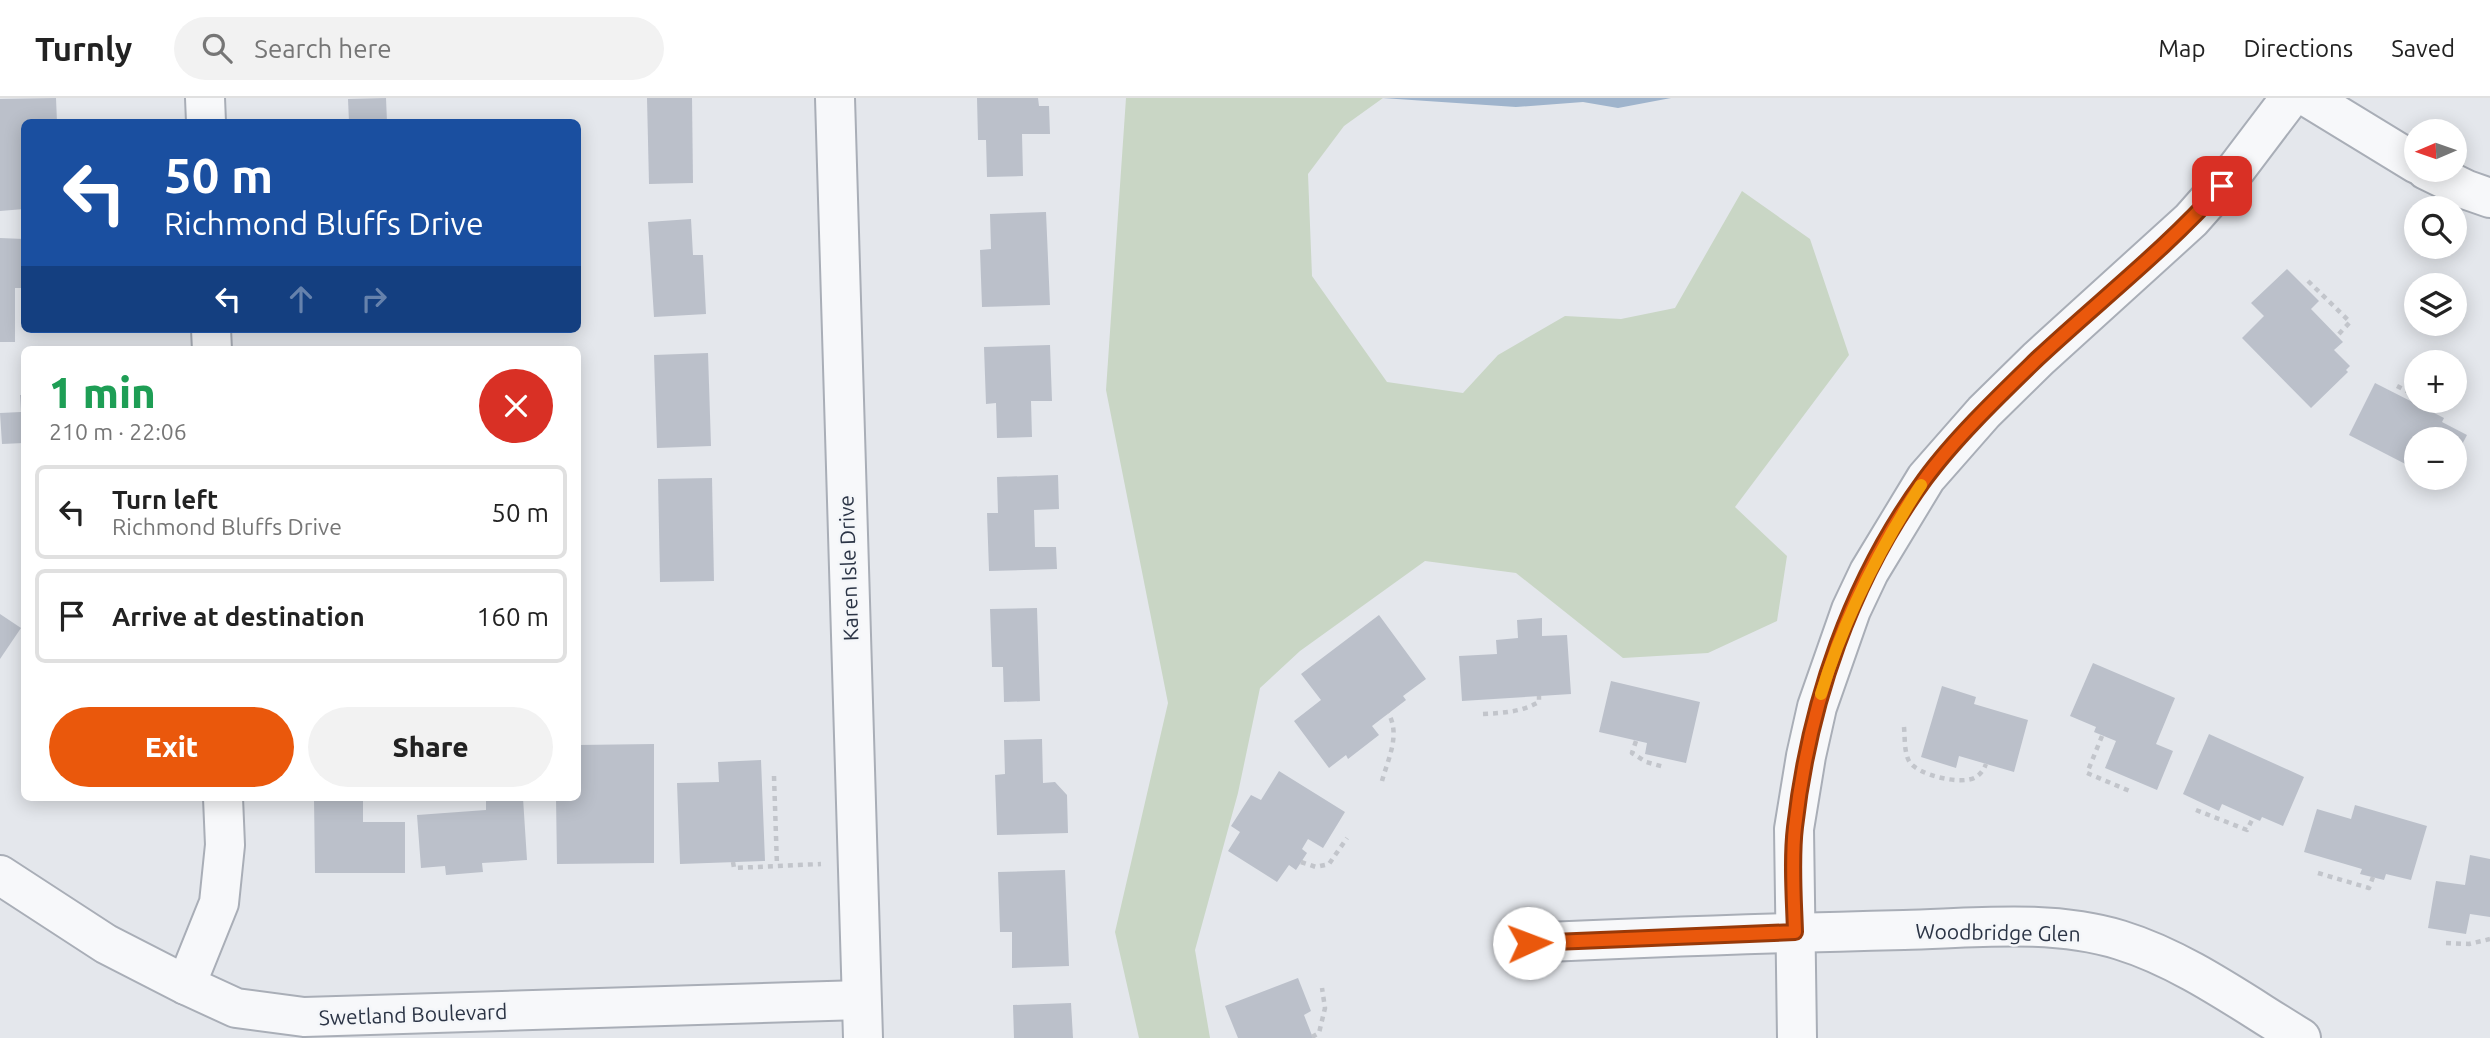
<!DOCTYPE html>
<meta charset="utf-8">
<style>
body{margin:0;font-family:Ubuntu,sans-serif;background:#f2f2f2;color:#222;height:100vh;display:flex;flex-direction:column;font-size:26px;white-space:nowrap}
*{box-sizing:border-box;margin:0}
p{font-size:23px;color:#767676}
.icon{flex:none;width:38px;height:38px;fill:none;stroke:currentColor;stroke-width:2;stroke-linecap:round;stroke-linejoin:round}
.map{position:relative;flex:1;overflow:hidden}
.side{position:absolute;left:21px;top:248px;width:560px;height:455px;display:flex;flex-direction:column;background:#fff;border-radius:10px;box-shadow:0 4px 18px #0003}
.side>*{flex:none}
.guide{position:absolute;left:21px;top:21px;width:560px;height:214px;border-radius:10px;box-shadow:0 4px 18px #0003;background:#1a4fa0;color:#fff;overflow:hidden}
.needle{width:46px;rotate:268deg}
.fabs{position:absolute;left:2404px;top:21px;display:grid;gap:14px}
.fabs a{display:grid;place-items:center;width:63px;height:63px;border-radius:50%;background:#fff;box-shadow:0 4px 18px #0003;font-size:35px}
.pin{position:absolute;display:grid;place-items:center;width:60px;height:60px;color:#fff;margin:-30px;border-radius:14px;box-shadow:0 4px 10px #0006}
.me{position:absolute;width:77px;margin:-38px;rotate:88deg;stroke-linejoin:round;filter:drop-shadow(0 0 5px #0008)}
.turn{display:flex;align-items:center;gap:24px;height:147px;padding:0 28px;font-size:32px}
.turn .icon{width:91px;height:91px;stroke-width:2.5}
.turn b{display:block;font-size:49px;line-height:60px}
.lanes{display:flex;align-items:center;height:66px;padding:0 28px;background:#0003;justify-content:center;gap:35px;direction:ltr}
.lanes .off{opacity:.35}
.round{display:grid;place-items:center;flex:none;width:74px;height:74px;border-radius:37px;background:#f2f2f2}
.headline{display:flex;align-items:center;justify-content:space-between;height:119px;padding:0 28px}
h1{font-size:42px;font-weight:800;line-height:52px;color:#1e9e55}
.action{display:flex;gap:14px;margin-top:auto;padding:14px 28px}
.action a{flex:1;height:80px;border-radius:42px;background:#ea580c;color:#fff;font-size:28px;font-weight:800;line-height:80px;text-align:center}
.action a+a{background:#f2f2f2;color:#222}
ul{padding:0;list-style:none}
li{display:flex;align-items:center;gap:21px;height:94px;margin:0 14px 10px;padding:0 14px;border:4px solid #e0e0e0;border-radius:10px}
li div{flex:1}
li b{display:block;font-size:26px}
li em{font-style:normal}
header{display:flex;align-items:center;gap:42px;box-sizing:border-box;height:98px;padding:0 35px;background:#fff;border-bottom:2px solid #e0e0e0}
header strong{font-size:33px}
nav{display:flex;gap:38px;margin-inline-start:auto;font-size:24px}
.search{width:490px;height:63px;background:#f2f2f2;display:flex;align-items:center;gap:18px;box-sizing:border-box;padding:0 24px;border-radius:38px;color:#767676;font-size:26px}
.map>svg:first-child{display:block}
.green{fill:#c9d6c5}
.water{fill:#9fb4cc}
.building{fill:#bbc0ca}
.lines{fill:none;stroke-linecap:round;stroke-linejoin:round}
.minor-casing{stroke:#a9aeb7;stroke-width:42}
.path{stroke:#c2c5cb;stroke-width:4.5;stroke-dasharray:5 5;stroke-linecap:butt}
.minor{stroke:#f7f8fa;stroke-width:38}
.route-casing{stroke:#983908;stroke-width:18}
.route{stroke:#ea580c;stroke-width:12}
.slow{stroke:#f59e0b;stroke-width:12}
.labels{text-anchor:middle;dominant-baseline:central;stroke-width:5;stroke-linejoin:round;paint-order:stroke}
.street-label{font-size:21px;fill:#2b3445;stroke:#f4f6f9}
</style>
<header>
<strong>Turnly</strong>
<div class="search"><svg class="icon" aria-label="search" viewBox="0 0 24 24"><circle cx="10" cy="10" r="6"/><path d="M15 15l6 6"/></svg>Search here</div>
<nav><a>Map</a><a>Directions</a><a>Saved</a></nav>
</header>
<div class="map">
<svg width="2490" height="940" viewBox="0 0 2490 940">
<rect width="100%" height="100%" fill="#e4e7ec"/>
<polygon class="green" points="1126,0 1383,0 1344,28 1308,76 1312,178 1387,284 1463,295 1498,257 1565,218 1621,221 1675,210 1742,93 1810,141 1849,257 1735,409 1787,458 1777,523 1708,555 1623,560 1516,475 1425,463 1300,553 1260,590 1238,695 1195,852 1210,940 1139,940 1115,834 1168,605 1106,292"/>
<polygon class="water" points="1382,0 1671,0 1618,10 1583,4 1516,9"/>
<g class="building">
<polygon points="56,0 57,24 24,24 24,111 0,113 0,1"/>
<polygon points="386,0 387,24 349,24 348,1"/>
<polygon points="647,0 692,0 693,85 649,86"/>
<polygon points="977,0 1038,0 1039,8 1049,8 1050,36 1022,36 1023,78 987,79 986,42 978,42"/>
<polygon points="1046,114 1050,207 982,209 980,152 991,151 990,116"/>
<polygon points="691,121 693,157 703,157 706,216 654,219 648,124"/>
<polygon points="0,140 24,141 24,190 15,190 15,244 0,244"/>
<polygon points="2287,171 2319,203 2311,211 2343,244 2334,252 2350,268 2346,272 2348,274 2311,310 2242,240 2264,218 2251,205"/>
<polygon points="1050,247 1052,303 1031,303 1032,339 997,340 996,305 986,306 984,249"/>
<polygon points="708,255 711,348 657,350 654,257"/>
<polygon points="2375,285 2444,320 2442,324 2467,337 2455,360 2455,341 2417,341 2417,372 2349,337"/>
<polygon points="20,297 24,297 24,345 2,346 0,315 21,314"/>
<polygon points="1058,377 1059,411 1034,412 1035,449 1056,449 1057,471 989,473 987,415 998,415 997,379"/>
<polygon points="712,380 714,483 660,484 658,381"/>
<polygon points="1037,510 1040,603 1004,604 1003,569 992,569 990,511"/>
<polygon points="0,516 21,530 0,561"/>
<polygon points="1379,517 1426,581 1403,598 1406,602 1372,628 1379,637 1348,661 1346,657 1329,670 1294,623 1321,602 1301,576"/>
<polygon points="1542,520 1542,538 1567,537 1571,596 1462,603 1459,558 1497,556 1496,542 1518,540 1517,522"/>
<polygon points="2093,565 2175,600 2156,646 2173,653 2157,692 2105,670 2116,643 2094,634 2096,629 2070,618"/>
<polygon points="1611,583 1700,604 1686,665 1645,656 1647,645 1599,634"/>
<polygon points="1942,588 1976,599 1974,606 2028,622 2014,674 1959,658 1956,670 1921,659"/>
<polygon points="2209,636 2304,679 2283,728 2262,719 2260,723 2222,706 2219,713 2183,696"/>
<polygon points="1042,641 1043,685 1055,684 1067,697 1068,735 997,737 995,677 1005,676 1004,642"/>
<polygon points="654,646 654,765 557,766 556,700 578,700 578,647"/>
<polygon points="761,662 765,763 680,766 677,685 719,684 718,664"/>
<polygon points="1279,673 1345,714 1323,750 1308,741 1302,751 1307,755 1296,772 1289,767 1277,784 1228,753 1240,734 1231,728 1251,697 1261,702"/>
<polygon points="314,700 363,700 363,724 405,724 405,775 315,775"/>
<polygon points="486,700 523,700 527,762 482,765 483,774 446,777 445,768 421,770 417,717 486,712"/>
<polygon points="2355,707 2427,728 2411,782 2386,776 2384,782 2360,776 2362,771 2304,754 2317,711 2351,721"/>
<polygon points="2470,757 2490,761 2490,819 2470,816 2466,836 2428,830 2436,783 2465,787"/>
<polygon points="1065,772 1069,868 1012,870 1012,834 1000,834 998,774"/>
<polygon points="1298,880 1311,913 1304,917 1313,940 1238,940 1225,908"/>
<polygon points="1071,905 1073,940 1014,940 1013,907"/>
</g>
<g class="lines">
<g class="minor-casing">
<g id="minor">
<polyline points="205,0 206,24"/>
<polyline points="835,0 863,940"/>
<polyline points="2309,0 2417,66"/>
<polyline points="2426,72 2467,92 2490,100"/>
<polyline points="211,231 212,252"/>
<polyline points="0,777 106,846 186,887 236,910 304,919 861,902"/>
<path d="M 1529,845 C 1654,839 1779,835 1904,832 C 1975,830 2052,821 2120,842 C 2185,862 2243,905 2301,940"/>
<polyline points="186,887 219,805 225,747 223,700"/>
<polyline points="1797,940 1794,731 1806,658 1817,609 1851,512 1869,474 1926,380 1984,314 2038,261 2191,122 2237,70 2290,0"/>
</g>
</g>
<g class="path">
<polyline points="2308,183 2350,224 2337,238"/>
<polyline points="2397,288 2417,298"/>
<polyline points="2427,303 2438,308 2434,315"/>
<path d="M 1483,616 C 1503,615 1521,614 1539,604 L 1539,598"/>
<path d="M 1904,629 C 1905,639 1904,654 1909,663 C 1917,677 1962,688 1976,679 C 1981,676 1984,671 1986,666"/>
<polyline points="2102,638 2087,675 2132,694"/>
<polyline points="1636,643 1632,655 1646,664 1664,669"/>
<polyline points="774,678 777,768"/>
<path d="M 1382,683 C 1388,661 1401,636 1388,615"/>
<polyline points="2196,712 2247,732 2253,720"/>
<polyline points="733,764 734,770 821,766"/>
<polyline points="1301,764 1316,769 1329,766 1347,740"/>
<polyline points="2318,775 2369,790 2373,779"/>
<polyline points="2446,845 2469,846 2490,841"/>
<polyline points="1312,939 1319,935 1325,910 1322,890"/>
</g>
<use href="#minor" class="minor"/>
</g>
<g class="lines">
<g class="route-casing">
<path id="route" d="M 1529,845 L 1795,834 C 1794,801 1791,762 1795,729 C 1809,605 1851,482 1925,381 C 1955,340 2000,297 2037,261 C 2099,203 2166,151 2222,88"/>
</g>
<use href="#route" class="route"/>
<path class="slow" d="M 1821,596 C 1844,521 1878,453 1921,387"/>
</g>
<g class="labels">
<g class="street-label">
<text transform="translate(848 470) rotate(-92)">Karen Isle Drive</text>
<text transform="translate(1998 834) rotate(1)">Woodbridge Glen</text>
<text transform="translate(413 916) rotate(-2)">Swetland Boulevard</text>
</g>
</g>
</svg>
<div class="fabs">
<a><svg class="needle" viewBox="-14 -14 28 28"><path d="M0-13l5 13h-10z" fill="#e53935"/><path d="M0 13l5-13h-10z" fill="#767676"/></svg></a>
<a><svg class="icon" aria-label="search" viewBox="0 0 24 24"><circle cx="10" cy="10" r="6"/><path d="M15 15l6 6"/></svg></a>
<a><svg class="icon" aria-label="layers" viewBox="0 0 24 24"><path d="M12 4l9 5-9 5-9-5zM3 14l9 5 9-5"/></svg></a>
<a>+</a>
<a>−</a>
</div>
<div class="pin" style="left:2222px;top:88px;background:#d93025"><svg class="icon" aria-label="arrive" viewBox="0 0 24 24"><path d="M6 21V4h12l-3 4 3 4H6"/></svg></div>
<svg class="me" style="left:1529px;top:845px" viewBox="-20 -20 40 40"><circle r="19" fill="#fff"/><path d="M0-13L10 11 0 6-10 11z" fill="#ea580c"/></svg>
<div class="guide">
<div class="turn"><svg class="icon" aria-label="left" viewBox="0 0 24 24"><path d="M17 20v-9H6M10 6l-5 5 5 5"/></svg><div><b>50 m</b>Richmond Bluffs Drive</div></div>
<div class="lanes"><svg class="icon" aria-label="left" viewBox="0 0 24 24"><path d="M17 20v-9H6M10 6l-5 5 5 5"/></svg><svg class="icon off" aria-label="ahead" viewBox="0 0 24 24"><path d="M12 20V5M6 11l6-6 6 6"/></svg><svg class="icon off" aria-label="right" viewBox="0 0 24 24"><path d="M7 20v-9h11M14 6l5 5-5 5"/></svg></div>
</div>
<section class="side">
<div class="headline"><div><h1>1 min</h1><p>210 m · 22:06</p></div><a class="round" style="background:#d93025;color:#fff"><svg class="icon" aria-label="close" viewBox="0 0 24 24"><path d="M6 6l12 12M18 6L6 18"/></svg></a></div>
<ul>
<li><svg class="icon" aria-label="left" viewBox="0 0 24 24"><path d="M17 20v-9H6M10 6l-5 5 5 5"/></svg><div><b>Turn left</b><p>Richmond Bluffs Drive</p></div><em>50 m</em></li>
<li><svg class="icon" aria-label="arrive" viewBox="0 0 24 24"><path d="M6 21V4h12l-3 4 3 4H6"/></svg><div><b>Arrive at destination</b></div><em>160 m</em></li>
</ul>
<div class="action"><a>Exit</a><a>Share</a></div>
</section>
</div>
